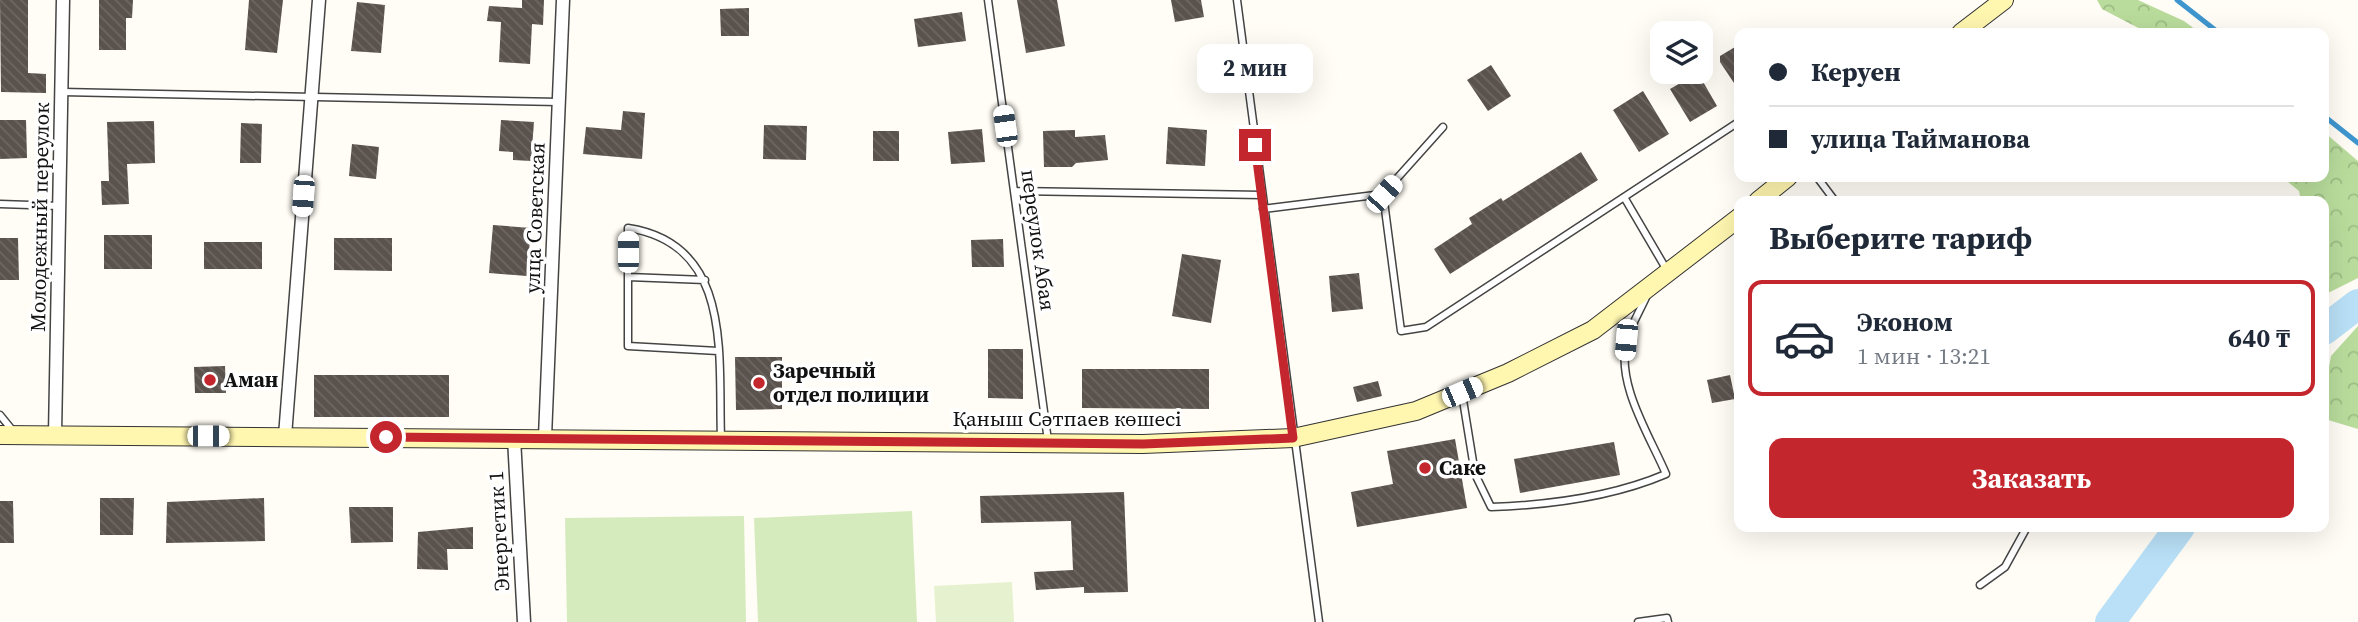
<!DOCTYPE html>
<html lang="ru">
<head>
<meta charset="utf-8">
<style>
  :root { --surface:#fff; --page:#f6f6f7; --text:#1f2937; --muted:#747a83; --line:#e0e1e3; --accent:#c4262e }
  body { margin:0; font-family:"Source Serif 4",serif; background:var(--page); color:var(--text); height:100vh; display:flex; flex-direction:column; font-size:26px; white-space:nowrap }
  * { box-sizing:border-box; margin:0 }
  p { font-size:23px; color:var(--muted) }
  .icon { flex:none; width:38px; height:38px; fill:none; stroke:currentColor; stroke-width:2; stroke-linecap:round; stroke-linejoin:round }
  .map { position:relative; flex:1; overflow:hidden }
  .drawer { position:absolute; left:1734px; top:196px; width:595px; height:336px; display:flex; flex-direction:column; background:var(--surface); border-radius:14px; box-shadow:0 7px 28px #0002 }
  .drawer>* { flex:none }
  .guide { position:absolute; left:1734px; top:28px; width:595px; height:154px; border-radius:14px; box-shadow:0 7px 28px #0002; display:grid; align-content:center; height:154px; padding:0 35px; background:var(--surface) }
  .fabs { position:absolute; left:1650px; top:21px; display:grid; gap:14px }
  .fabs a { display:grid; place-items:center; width:63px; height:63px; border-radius:14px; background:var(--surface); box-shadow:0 7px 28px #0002; font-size:35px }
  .end { position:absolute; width:32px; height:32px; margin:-16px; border:9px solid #c4262e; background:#fff; box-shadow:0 0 0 4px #fff }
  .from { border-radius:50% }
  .bubble { position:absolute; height:49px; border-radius:14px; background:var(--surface); box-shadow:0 7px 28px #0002; font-size:23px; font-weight:700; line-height:49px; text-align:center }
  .car { position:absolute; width:21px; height:42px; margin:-21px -10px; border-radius:9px; box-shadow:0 0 5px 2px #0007; background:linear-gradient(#fff 24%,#345 0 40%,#fff 0 76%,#345 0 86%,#fff 0) }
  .guide b { display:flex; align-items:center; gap:24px; height:66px; font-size:26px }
  .guide b+b { border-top:2px solid var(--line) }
  .guide i { width:18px; height:18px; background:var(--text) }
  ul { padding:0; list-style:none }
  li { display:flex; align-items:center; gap:21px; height:116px; margin:0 14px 10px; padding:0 21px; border:4px solid transparent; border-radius:14px }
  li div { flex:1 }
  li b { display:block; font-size:26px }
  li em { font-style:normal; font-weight:700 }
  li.current { border-color:var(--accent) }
  li>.icon { width:63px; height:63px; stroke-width:1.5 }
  h2 { padding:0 35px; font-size:32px; line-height:84px }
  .primary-button { display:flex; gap:14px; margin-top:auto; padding:14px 35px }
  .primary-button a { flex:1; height:80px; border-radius:14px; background:var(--accent); color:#fff; font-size:28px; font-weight:700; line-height:80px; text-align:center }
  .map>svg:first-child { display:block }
  .grass { fill:#d5ebbd }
  .forest { fill:url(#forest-crowns) }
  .pitch { fill:#e6f2cf }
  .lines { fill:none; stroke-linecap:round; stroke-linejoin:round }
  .stream { stroke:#3f96cf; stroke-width:5 }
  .river { stroke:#b9e0f7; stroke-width:30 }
  .building { fill:url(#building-back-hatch) }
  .lane-casing { stroke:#444; stroke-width:9 }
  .street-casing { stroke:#444; stroke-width:15 }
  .secondary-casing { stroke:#333; stroke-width:20 }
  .lane { stroke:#fff; stroke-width:6 }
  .street { stroke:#fff; stroke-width:12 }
  .secondary { stroke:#fff6b0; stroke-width:18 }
  .route { stroke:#c4262e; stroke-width:9 }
  .poi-dot { fill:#c4262e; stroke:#fff; stroke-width:2.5 }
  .labels { text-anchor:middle; stroke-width:7; stroke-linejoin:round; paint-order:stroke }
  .street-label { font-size:21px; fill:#111; stroke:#fff }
  .poi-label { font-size:21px; font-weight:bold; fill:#111; stroke:#fff; text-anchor:start }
</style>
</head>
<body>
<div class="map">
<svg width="2358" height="622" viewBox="0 0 2358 622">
  <defs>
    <pattern id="forest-crowns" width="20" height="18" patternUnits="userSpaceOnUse" patternTransform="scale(1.75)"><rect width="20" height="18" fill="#b9dc9c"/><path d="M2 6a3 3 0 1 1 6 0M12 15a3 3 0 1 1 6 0" fill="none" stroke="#9ebc85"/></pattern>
    <pattern id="building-back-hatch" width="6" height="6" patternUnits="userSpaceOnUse" patternTransform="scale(1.75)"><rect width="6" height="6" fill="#5a524d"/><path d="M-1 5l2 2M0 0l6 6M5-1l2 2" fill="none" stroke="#6d6662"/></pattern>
  </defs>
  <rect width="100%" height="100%" fill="#fffdf5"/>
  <path class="grass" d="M912,511L917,622H758L754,518Z
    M744,516L746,622H567L565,518Z"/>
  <path class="forest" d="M2097,0H2138L2184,21L2200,33H2148L2102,9Z
    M2324,132L2358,161V278L2324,295V201H2301L2299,191L2282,177H2324Z
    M2358,326V429L2325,419L2324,394L2331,356Z"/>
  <path class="pitch" d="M1012,582L1014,622H936L934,586Z"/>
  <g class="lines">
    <path class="stream" d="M2177,0L2219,33
      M2324,116L2358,143"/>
    <path class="river" d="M2324,330L2358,304
      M2110,622L2180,527"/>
  </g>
  <path class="building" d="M0,0H28V73L46,74V93L1,92Z
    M99,0H133L132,18H126V50H99Z
    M249,0H283L277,53L245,50Z
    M522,0H544L543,25L532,24L530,64L499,62L501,22L487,21L489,6L522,8Z
    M1017,0H1057L1065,46L1026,53Z
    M1171,0H1201L1204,17L1175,22Z
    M357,2L385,5L381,53L351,51Z
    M749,8V36H721L720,9Z
    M962,12L966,41L918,47L914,19Z
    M1740,44V92L1720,62V56Z
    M1491,65L1511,96L1488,111L1467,80Z
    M1698,73L1717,106L1690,122L1670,89Z
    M1643,91L1669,134L1639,152L1613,110Z
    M623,111L645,113L642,159L583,154L586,127L621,130Z
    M0,120H26L27,158L0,159Z
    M501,120L534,122L531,161L513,160V152L499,151Z
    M154,121L155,163L127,164L129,204L102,205L101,181H109L107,122Z
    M241,123L262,124L261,163H240Z
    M764,125L807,126L806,160L763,159Z
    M1168,127L1207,130L1205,166L1166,164Z
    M982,129L985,162L951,164L948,132Z
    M1075,130V137L1105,135L1108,160L1076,163L1072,167H1044L1043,131Z
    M873,131H899V161H873Z
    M352,144L379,147L376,179L349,176Z
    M1581,152L1598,180L1450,274L1434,249L1472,224L1469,218L1501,198L1503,201Z
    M493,225L531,228L527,276L489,273Z
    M104,235H152V269H104Z
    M0,238H18L19,280H0Z
    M334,238H392V271L334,270Z
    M1003,239L1004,267H972L971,240Z
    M204,242H262V269H204Z
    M1182,254L1221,260L1211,323L1172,316Z
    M1359,273L1363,309L1332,312L1329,276Z
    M988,349H1023V399L988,398Z
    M735,357H782V409L736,410Z
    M225,366L226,393H195L194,367Z
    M1082,369H1209V409L1082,408Z
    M314,375H449V417H314Z
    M1730,375L1735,399L1712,403L1707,380Z
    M1378,381L1382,396L1357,402L1353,387Z
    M1455,439L1467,508L1357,527L1351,492L1393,484L1387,451Z
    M1614,442L1620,475L1520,493L1514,459Z
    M1124,492L1128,592L1084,593V587L1036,590L1034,572L1073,570L1071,521L981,523L980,496Z
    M100,498H134L133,535H100Z
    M264,498L265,541L166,543L167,502Z
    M0,501H13L14,543H0Z
    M349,507H393V542L351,543Z
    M473,527V549H447L448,570L417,569L418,532Z"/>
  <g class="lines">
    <g class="lane-casing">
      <path id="lane" d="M988,0L1048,441
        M1237,0L1319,622
        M62,92L559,102
        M1817,177L1835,201
        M1014,191L1262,195
        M1383,194L1401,331L1426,327L1740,121
        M1624,197L1668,272
        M0,204L60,206
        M1263,209L1383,194L1443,127
        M628,277L705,280
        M718,351L628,346V228C734,244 718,357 721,439
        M1462,394L1475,474L1491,507C1550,505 1612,497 1666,474C1650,436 1615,383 1627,340C1631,325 1641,309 1647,295
        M0,415L13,431
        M1980,585L2005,567L2027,527
        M1638,622L1667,618L1668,622"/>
    </g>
    <g class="street-casing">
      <path id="street" d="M55,435L63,0
        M285,436L319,0
        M545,437L563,0
        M514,438L524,622"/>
    </g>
    <g class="secondary-casing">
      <path id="secondary" d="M1961,33L2004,0
        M1758,201L1788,177
        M0,435L1143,444L1293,438L1416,411L1508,373L1593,330L1740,217"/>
    </g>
    <use href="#lane" class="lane"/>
    <use href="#street" class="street"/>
    <use href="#secondary" class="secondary"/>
  </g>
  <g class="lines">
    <path class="route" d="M386,437L1143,444L1293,438L1255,145"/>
  </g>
  <g class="poi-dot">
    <circle cx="210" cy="380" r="7"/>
    <circle cx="759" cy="383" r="7"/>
    <circle cx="1425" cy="468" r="7"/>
  </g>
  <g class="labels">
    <g class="street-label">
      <text transform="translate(40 217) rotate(-89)" y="7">Молодежный переулок</text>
      <text transform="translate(535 218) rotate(-88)" y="7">улца Советская</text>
      <text transform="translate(1038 240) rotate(82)" y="7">переулок Абая</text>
      <text x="1067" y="426">Қаныш Сәтпаев көшесі</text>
      <text transform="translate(499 531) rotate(-93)" y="7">Энергетик 1</text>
    </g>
    <g class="poi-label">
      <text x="773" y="378">Заречный<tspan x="773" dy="24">отдел полиции</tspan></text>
      <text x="224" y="387">Аман</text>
      <text x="1439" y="475">Саке</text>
    </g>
  </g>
</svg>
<div class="fabs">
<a><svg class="icon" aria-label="layers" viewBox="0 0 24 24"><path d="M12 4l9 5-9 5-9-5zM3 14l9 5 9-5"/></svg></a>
</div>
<i class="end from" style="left:386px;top:437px"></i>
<i class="end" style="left:1255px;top:145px"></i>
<div class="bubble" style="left:1197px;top:44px;width:116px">2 мин</div>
<i class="car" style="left:1005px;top:126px;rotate:352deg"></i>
<i class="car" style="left:1384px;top:194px;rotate:42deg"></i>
<i class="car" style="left:303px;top:196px;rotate:184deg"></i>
<i class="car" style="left:628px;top:252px;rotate:0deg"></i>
<i class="car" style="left:1626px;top:340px;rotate:185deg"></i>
<i class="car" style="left:1462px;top:392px;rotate:67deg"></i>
<i class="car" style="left:208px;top:436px;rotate:90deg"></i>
<div class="guide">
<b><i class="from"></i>Керуен</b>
<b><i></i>улица Тайманова</b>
</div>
<section class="drawer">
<h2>Выберите тариф</h2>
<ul>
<li class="current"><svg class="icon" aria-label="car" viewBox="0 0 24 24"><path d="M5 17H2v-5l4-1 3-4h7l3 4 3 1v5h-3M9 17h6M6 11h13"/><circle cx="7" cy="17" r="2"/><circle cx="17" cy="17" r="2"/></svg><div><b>Эконом</b><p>1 мин · 13:21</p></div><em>640 ₸</em></li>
</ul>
<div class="primary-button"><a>Заказать</a></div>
</section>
</div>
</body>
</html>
